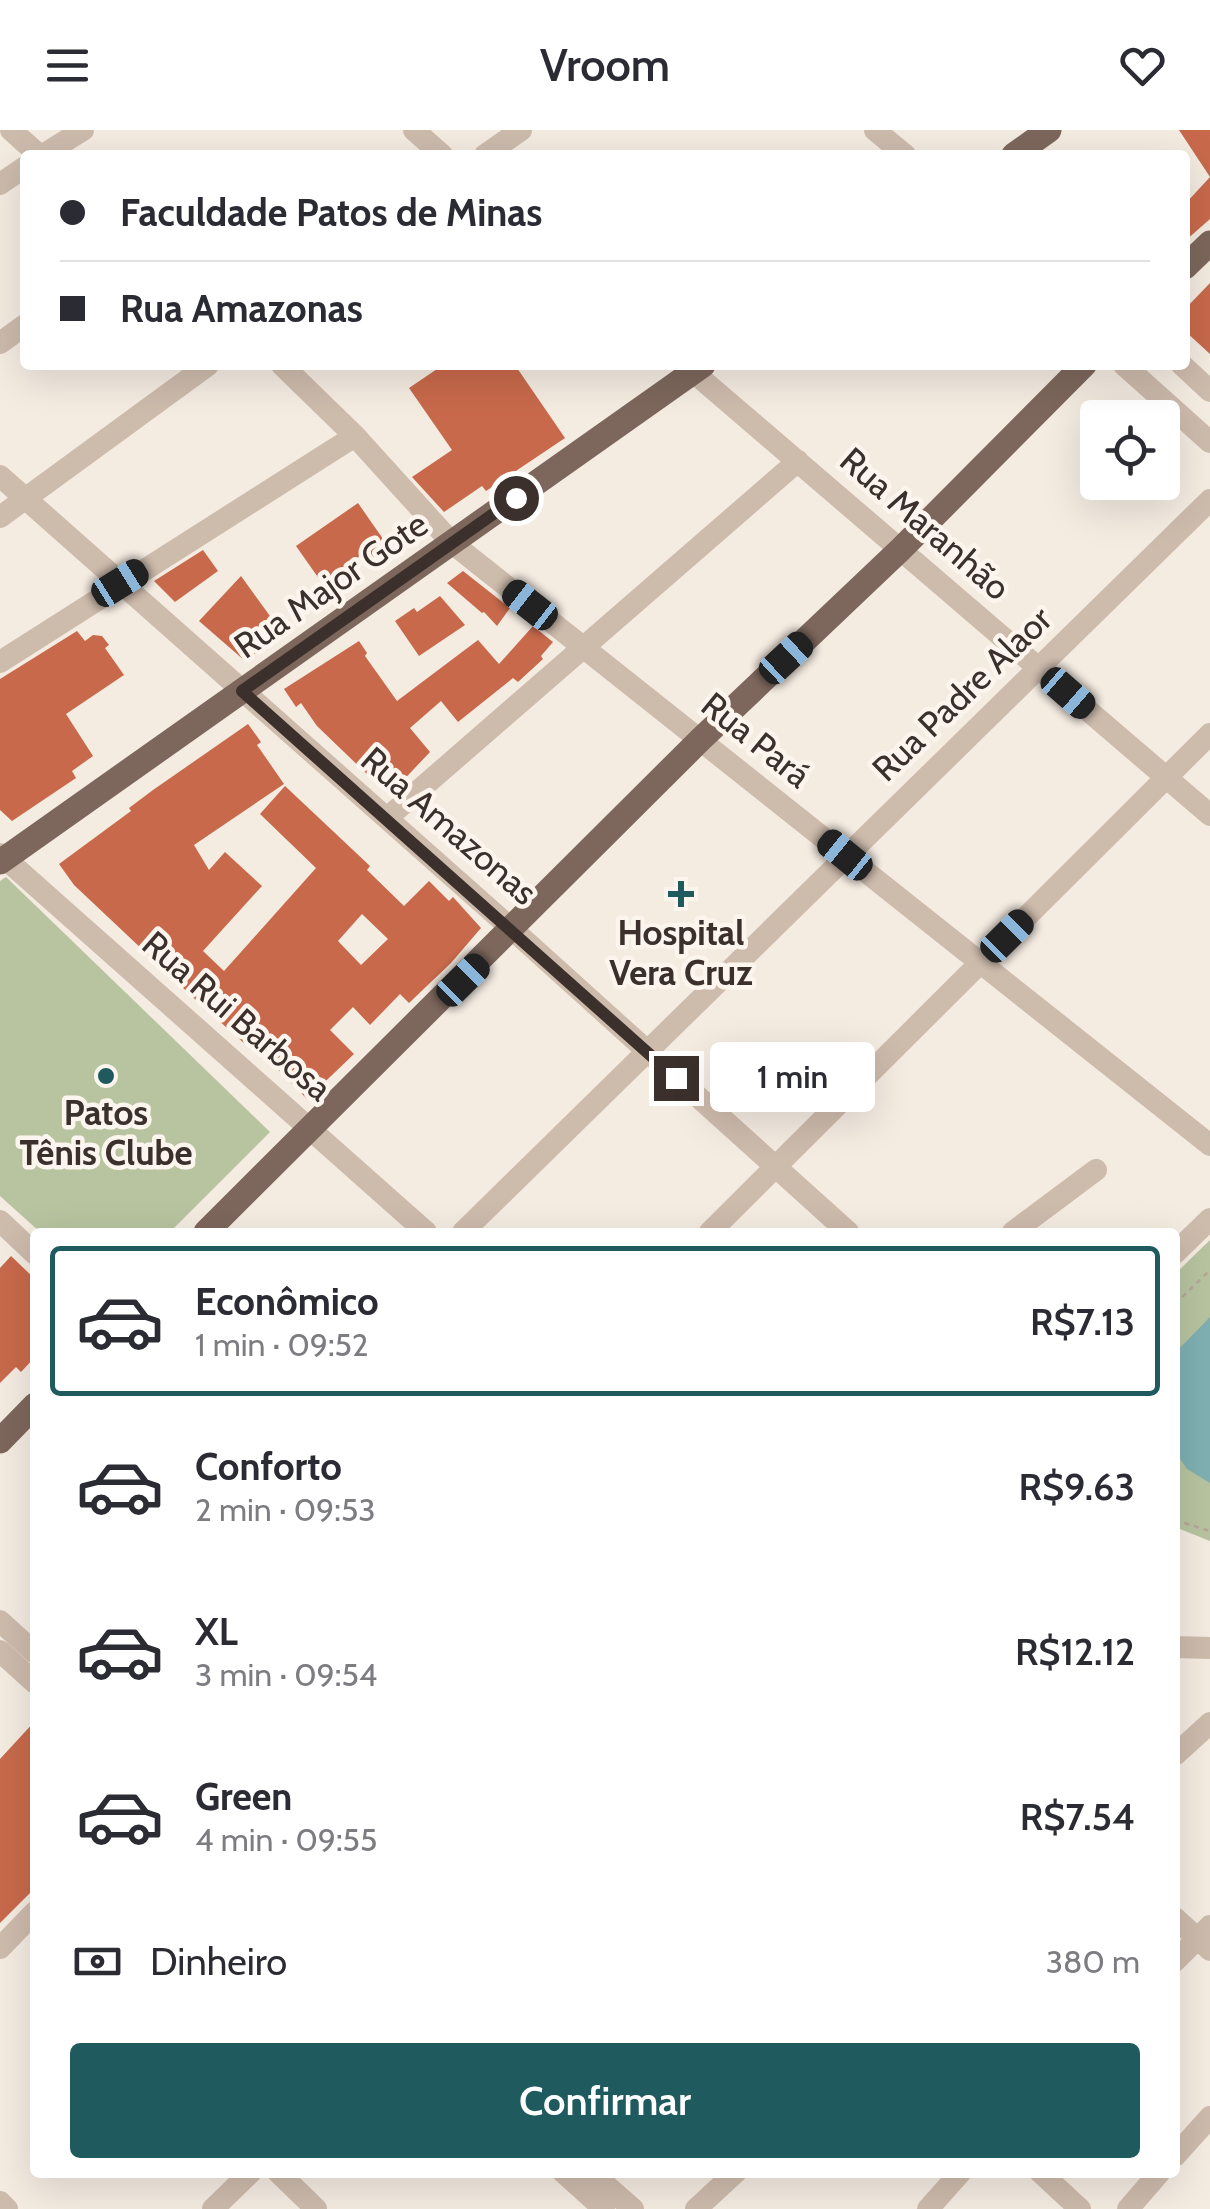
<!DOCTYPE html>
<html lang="pt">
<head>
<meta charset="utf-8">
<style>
  :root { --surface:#fff; --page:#f2f2f3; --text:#2b2b33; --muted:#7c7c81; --line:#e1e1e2; --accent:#1f5a5e }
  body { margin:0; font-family:Cabin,sans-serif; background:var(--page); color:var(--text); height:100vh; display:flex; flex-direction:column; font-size:38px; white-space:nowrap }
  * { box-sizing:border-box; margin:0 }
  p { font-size:32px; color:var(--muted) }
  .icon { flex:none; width:55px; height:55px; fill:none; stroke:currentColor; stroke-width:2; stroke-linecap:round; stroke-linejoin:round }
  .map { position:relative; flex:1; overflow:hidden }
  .drawer { position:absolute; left:30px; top:1098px; width:1150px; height:950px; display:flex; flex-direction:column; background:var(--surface); border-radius:10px; box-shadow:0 10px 40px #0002 }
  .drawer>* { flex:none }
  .guide { position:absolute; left:20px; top:20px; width:1170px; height:220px; border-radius:10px; box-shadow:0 10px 40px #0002; display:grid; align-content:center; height:220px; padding:0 40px; background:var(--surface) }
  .fabs { position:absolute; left:1080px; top:270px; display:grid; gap:20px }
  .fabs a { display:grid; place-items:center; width:100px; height:100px; border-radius:10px; background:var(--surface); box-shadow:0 10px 40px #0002; font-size:50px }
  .end { position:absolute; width:45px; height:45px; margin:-22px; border:12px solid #3b302b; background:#fff; box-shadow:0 0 0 5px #fff }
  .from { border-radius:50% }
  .bubble { position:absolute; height:70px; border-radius:10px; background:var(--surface); box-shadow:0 10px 40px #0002; font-size:32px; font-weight:600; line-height:70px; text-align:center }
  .car { position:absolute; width:30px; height:60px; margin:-30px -15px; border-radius:12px; box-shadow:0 0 8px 2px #0007; background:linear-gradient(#222 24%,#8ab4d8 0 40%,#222 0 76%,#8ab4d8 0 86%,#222 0) }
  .guide b { display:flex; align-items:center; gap:35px; height:95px; font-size:38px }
  .guide b+b { border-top:2px solid var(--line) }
  .guide i { width:25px; height:25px; background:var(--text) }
  ul { padding:18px 0 0; list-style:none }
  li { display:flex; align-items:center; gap:30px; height:150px; margin:0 20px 15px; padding:0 20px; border:5px solid transparent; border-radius:10px }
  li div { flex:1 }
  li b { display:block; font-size:38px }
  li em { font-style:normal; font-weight:600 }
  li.current { border-color:var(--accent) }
  li>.icon { width:90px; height:90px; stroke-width:1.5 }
  .pay { display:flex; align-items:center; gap:25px; height:110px; padding:0 40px; font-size:38px }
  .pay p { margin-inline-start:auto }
  .action { display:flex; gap:20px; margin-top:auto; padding:20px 40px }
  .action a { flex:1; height:115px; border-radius:10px; background:var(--accent); color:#fff; font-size:40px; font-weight:600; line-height:115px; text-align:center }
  header { display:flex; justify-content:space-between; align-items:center; height:130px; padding:0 40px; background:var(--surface); font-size:45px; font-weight:600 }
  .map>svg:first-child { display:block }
  .green { fill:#b8c4a0 }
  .water { fill:#7fb0b2 }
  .building { fill:#c8694b; fill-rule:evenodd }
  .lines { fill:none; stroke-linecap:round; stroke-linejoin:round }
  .path { stroke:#b9a596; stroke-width:2.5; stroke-dasharray:5 5; stroke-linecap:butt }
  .minor { stroke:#cdbbac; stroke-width:22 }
  .major { stroke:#7d675c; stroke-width:25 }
  .route { stroke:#3b302b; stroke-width:12 }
  .poi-dot { fill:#1f5a5e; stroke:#fbf5ee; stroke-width:4 }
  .labels { text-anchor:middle; stroke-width:9; stroke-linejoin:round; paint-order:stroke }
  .street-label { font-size:35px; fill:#3b302b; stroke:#fbf5ee }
  .poi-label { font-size:35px; font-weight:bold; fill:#3b302b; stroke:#fbf5ee }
</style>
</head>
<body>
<header><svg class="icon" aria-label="menu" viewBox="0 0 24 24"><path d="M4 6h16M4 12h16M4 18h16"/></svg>Vroom<svg class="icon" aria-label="heart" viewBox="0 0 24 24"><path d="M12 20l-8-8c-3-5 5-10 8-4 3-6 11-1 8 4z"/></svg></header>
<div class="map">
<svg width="1210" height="2079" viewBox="0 0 1210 2079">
  <rect width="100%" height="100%" fill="#f4ebe1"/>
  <path class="green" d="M6,747L270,1002L170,1102H40L0,1066V751Z
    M1210,1110V1411L1175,1397V1144Z"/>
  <path class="water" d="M1210,1187V1353L1187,1339L1175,1322V1223Z"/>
  <path class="building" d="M1179,0H1210V47Z
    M1210,47V89L1185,111V74Z
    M1210,153V224L1185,201V179Z
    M443,235H515L565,308L486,361L482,356L444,382L412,347L452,320L409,258Z
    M358,373L390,419L370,432L364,423L322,453L296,416Z
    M203,420L218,441L175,472L154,451Z
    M463,441L510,478L497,496L484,482L482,483L447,453Z
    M241,446L283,504L245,531L199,491Z
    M440,466L465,495L419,526L395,491L414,478L417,482Z
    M533,496L553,512L541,526L543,529L518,552L513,548L458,592L441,571L410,598L430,622L395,659L375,641L370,647L317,596L301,573L296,577L284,559L359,511L367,523L365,526L397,571L478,510L499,534Z
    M77,501L85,511L93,505L102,506L109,515L105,518L124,545L66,584L93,626L72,641L76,648L12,691L0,680V549Z
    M248,594L261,612L257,615L284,654L194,715L209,740L225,722L262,756L203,821L224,841L316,738L260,684L285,656L370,736L367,740L404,776L429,751L449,771L453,767L481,798L451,833L409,873L400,864L370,895L353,877L330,900L354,924L307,969L250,911L246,915L197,871L74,755L59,734L131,681L129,678L153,660ZM362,784L388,809L361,835L338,811Z
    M11,1126L35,1149V1227L21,1242L16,1237L0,1253V1138Z
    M35,1591V1758L0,1793V1629Z"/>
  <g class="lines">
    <path class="path" d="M1175,1174L1210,1140
      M1175,1390L1210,1401"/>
    <path class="minor" d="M11,0L39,25
      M414,0L442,25
      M875,0L905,25
      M43,25L83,0
      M485,25L521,0
      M0,54L25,37
      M0,213L25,195
      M282,235L355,306L452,413L1210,1015
      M685,235L1210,685
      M1124,235L1210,312
      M1182,235L1210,261
      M0,346L513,800L848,1102
      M0,387L208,235
      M0,532L355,306
      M387,688L798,331
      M0,724L426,1102
      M0,1091L35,1124
      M463,1102L1210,370
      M710,1102L1210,604
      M1013,1102L1096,1040
      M1175,1123L1210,1089
      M0,1491L35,1523
      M1175,1517L1210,1518
      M0,1521L35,1553
      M1175,1625L1210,1593
      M1175,1788L1210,1820
      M0,1818L35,1782
      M1175,1831L1210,1796
      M1175,2026L1210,1987
      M278,2042L316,2079
      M563,2042L604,2079
      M591,2042L633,2079
      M1040,2042L1080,2079
      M0,2072L7,2079
      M213,2079L251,2042
      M696,2079L736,2042
      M928,2079L961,2042
      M1128,2079L1160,2042"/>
    <path class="major" d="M1014,25L1049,0
      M1185,137L1210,113
      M0,732L703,235
      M206,1102L700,610L901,419L1084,235
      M0,1311L35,1275"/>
  </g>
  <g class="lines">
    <path class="route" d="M516,368L242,561L676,948"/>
  </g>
  <g class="poi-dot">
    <path d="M676 749h10v10h10v10h-10v10h-10v-10h-10v-10h10z"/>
    <circle cx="106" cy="946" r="10"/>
  </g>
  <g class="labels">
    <g class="street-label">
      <text transform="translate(925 394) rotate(41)" y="12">Rua Maranhão</text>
      <text transform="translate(331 455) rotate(-35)" y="12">Rua Major Gote</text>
      <text transform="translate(962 564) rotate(-44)" y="12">Rua Padre Alaor</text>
      <text transform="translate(756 610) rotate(39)" y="12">Rua Pará</text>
      <text transform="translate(449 696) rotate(41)" y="12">Rua Amazonas</text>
      <text transform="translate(237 886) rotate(41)" y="12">Rua Rui Barbosa</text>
    </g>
    <g class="poi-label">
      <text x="681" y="815">Hospital<tspan x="681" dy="40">Vera Cruz</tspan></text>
      <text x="106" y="995">Patos<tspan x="106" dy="40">Tênis Clube</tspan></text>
    </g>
  </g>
</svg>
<div class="fabs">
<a><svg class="icon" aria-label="locate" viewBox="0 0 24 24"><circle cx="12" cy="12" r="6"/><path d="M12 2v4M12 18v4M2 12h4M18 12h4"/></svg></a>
</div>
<i class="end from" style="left:516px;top:368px"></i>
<i class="end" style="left:676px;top:948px"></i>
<div class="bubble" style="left:710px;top:912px;width:165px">1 min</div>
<i class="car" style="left:120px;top:453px;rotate:58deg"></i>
<i class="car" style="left:530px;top:475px;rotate:308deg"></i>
<i class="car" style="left:786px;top:528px;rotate:47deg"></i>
<i class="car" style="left:1068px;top:563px;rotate:131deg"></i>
<i class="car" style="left:845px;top:725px;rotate:309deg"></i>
<i class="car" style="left:1007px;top:806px;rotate:45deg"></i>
<i class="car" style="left:463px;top:850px;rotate:45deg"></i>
<div class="guide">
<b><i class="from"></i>Faculdade Patos de Minas</b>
<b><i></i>Rua Amazonas</b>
</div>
<section class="drawer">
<ul>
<li class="current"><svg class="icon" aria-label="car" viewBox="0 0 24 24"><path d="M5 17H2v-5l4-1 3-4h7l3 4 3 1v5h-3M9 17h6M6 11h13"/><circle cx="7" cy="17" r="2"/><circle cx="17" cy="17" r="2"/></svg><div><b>Econômico</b><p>1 min · 09:52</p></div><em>R$7.13</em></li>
<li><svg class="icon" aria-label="car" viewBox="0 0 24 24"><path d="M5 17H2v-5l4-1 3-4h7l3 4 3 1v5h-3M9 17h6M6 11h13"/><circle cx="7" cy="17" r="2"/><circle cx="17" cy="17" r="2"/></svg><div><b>Conforto</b><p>2 min · 09:53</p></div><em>R$9.63</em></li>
<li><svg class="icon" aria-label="car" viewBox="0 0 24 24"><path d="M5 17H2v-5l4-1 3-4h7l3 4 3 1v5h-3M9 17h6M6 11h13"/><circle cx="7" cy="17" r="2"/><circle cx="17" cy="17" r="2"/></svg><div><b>XL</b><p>3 min · 09:54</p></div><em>R$12.12</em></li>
<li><svg class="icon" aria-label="car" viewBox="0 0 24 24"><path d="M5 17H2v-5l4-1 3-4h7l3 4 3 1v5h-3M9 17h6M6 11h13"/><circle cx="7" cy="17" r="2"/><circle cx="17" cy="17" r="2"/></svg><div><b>Green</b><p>4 min · 09:55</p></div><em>R$7.54</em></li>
</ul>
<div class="pay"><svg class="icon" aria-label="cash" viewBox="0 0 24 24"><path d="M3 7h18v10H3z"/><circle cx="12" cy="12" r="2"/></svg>Dinheiro<p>380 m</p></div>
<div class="action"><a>Confirmar</a></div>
</section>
</div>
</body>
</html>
